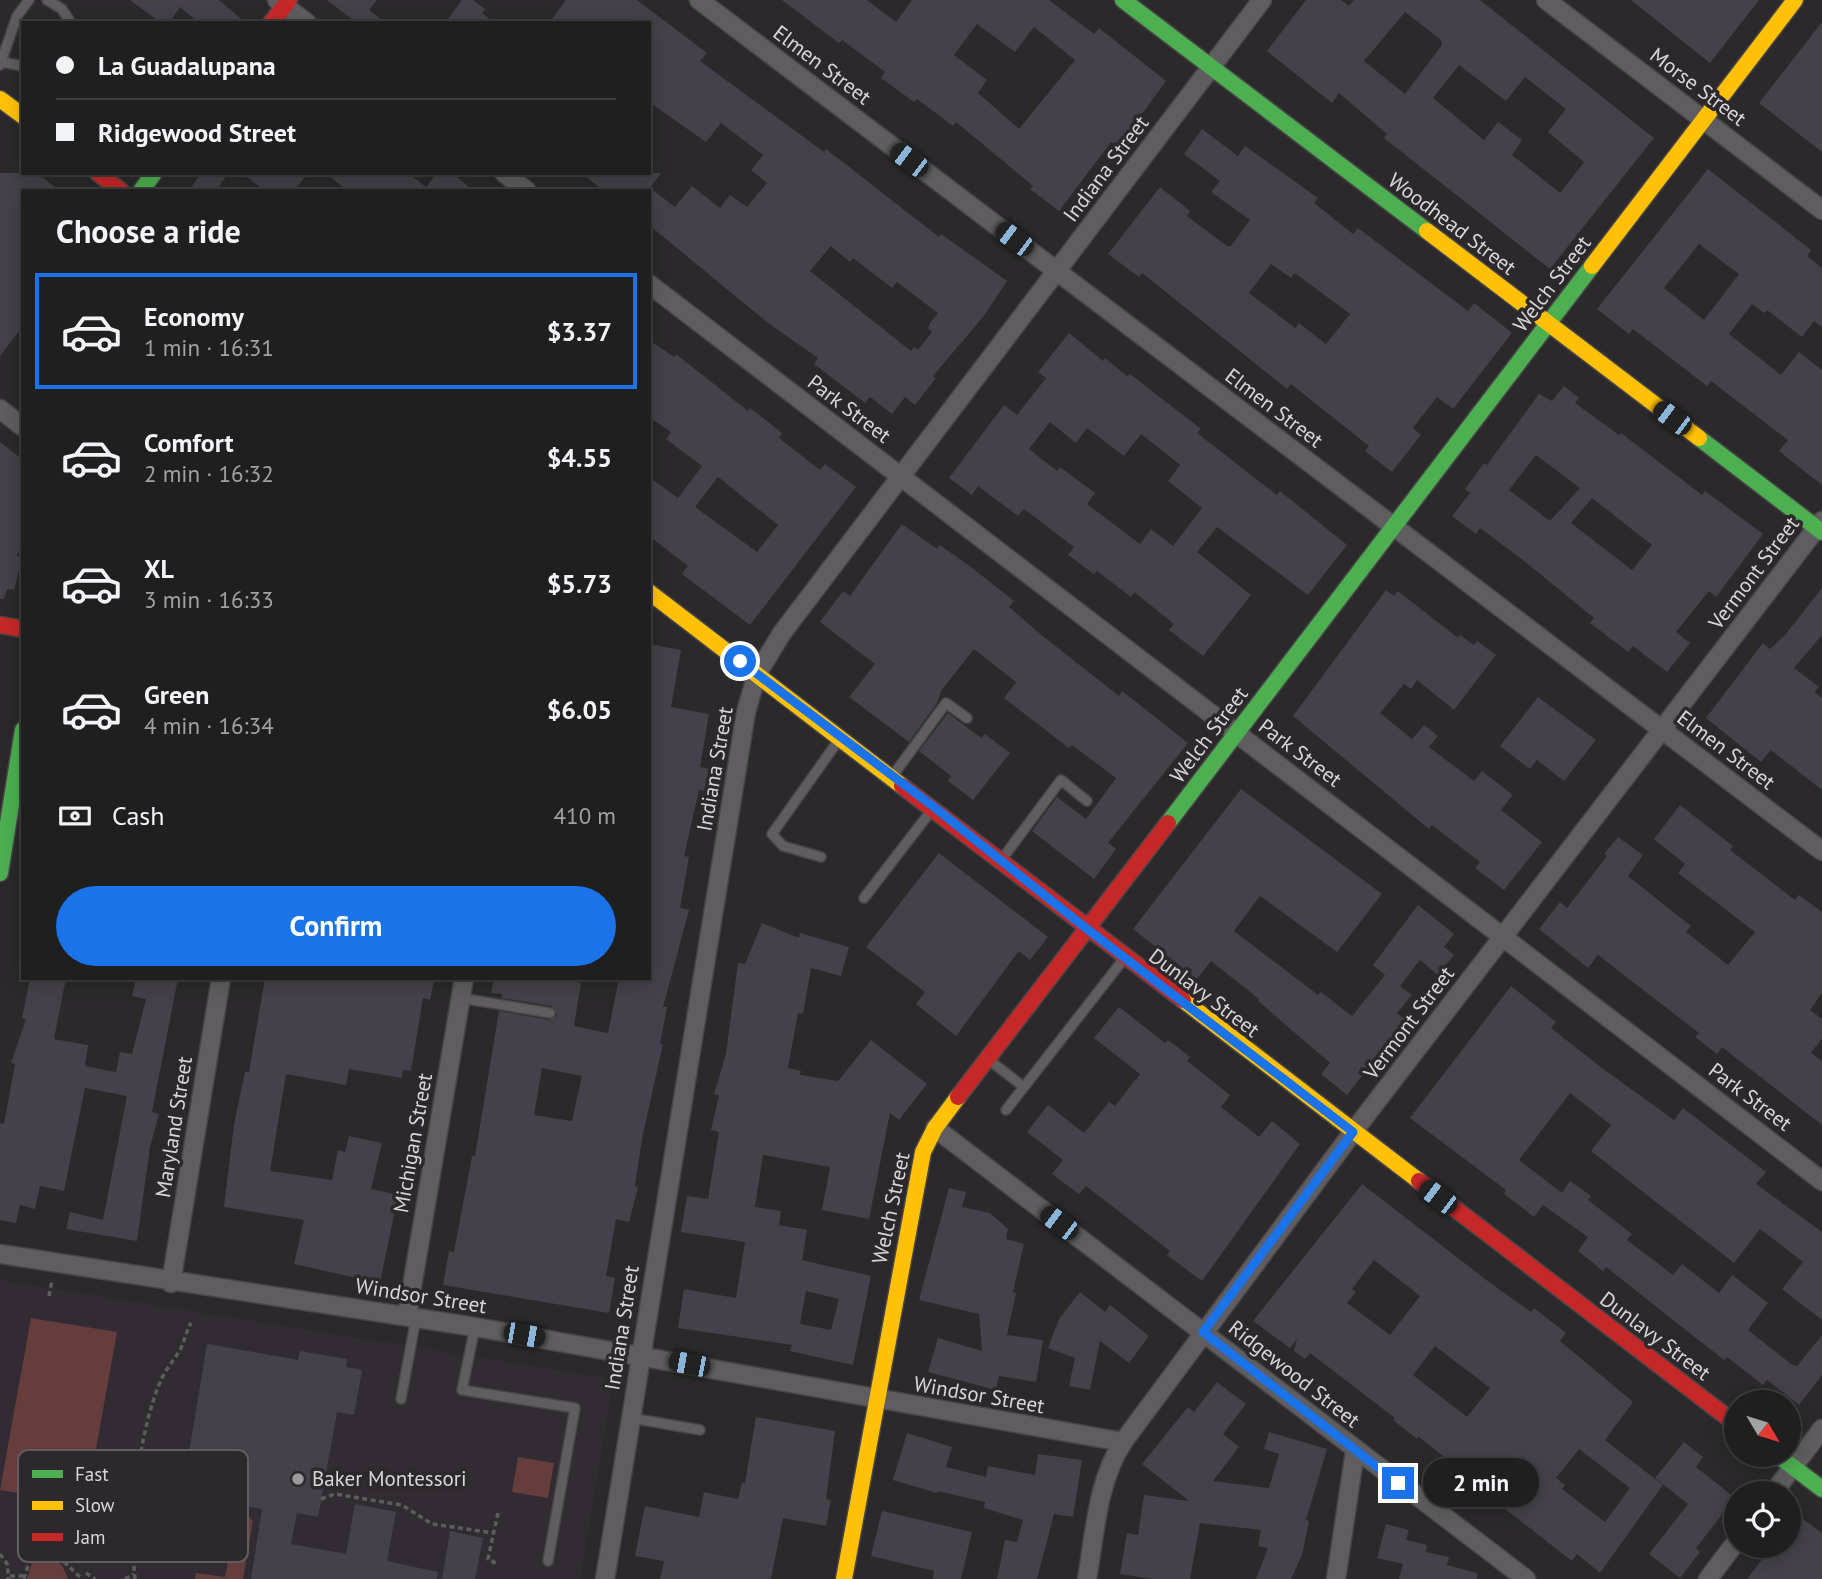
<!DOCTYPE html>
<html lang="en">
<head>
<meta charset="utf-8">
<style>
  :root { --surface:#201f20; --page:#2d2c2d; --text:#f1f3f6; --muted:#a2a2a5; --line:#3d3d3e; --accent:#1a73e8 }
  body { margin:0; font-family:"PT Sans",sans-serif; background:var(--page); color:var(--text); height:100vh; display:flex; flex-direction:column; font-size:26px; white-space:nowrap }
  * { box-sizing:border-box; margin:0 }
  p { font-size:23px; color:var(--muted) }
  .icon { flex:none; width:38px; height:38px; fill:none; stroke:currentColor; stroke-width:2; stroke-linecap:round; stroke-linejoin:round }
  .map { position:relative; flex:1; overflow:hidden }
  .drawer { position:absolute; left:21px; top:189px; width:630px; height:791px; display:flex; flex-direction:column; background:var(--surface); border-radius:0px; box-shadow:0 4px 18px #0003,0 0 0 2px var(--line) }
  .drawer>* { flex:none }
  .guide { position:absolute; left:21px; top:21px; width:630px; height:154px; border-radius:0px; box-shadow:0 4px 18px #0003,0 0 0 2px var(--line); display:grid; align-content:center; height:154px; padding:0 35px; background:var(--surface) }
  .needle { width:46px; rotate:128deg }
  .tools { position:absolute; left:1724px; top:1390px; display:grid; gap:14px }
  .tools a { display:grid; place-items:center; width:77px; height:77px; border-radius:50%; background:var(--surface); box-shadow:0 4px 18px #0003,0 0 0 2px var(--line); font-size:35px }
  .end { position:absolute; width:32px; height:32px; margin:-16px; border:9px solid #1a73e8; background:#fff; box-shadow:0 0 0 4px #fff }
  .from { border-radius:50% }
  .bubble { position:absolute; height:49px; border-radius:24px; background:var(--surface); box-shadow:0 4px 18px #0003,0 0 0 2px var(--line); font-size:23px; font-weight:800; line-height:49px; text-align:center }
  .car { position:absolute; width:21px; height:42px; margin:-21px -10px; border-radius:9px; box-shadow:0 0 5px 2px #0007; background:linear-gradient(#222 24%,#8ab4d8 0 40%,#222 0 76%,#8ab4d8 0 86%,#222 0) }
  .guide b { display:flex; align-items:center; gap:24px; height:66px; font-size:26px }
  .guide b+b { border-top:2px solid var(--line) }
  .guide i { width:18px; height:18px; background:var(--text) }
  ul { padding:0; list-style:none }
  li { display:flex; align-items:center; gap:21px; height:116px; margin:0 14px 10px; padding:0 21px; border:4px solid transparent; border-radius:0px }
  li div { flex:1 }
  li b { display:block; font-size:26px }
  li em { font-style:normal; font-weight:800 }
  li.on { border-color:var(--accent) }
  li>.icon { width:63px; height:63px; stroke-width:1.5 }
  h2 { padding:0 35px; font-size:32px; line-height:84px }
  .pay { display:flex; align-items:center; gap:18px; height:77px; padding:0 35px; font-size:26px }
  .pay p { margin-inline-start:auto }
  .button { display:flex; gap:14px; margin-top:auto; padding:14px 35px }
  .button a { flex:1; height:80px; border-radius:42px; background:var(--accent); color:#fff; font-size:28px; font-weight:800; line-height:80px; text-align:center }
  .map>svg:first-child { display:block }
  .built { fill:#332b34 }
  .green { fill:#653d3b }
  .building { fill:#44414a; fill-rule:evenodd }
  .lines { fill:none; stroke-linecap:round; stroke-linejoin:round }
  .lane-casing { stroke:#474547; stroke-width:12 }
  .street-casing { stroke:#474547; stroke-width:21 }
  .fast-casing { stroke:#474547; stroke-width:19 }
  .slow-casing { stroke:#474547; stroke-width:19 }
  .jam-casing { stroke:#474547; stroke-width:19 }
  .path { stroke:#5e5d5e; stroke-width:3.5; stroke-dasharray:5 3.5; stroke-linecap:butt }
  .lane { stroke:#5f5d5f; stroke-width:9 }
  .street { stroke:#5f5d5f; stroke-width:18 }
  .fast { stroke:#4caf50; stroke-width:16 }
  .slow { stroke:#ffc107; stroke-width:16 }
  .jam { stroke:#c62828; stroke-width:16 }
  .route { stroke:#1a73e8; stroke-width:9 }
  .poi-dot { fill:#9c999c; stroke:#2c282c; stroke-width:2.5 }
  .labels { text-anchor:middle; stroke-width:7; stroke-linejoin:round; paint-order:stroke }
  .street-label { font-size:21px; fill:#d9d6d9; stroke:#2c282c }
  .poi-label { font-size:21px; fill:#d9d6d9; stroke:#2c282c; text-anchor:start }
  .key { fill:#2c282c; stroke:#605c60; stroke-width:2 }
  .key-label { font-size:19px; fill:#d9d6d9 }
</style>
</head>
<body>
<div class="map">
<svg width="1822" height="1579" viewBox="0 0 1822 1579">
  <rect width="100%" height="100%" fill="#2b292b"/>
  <path class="built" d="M0,1280L614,1379L580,1579H0Z"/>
  <path class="green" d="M31,1318L117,1332L86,1505L0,1490Z
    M518,1457L554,1463L548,1498L512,1492Z
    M237,1514L248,1516L253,1521L243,1579H195L196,1573L225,1577Z
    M45,1555L62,1565L68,1579H27L32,1563Z"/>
  <path class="building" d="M130,0H219L246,23H199L180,7L169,23H161Z
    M327,0H377L369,10L386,23H357Z
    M462,0H473L485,9L482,13L495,23H445Z
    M566,0H637L707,53L700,61L824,152L826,149L939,237L941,234L1007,281L983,317L933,376L936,378L915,405L905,397L892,414L870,397L865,403L814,364L818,358L768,323L649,225V188L604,191L581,173H661L650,188L675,207L692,186L720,208L730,195L747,207L767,183L751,170L763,155L721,123L706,142L649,102V23H549ZM831,246L850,262L853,258L892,288L897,282L938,313L930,323L928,329L932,332L918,350L914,347L911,351L810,271Z
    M782,0H867L896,22L912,0H1049L1094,34L1099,28L1166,81L1118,147L1111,142L1059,211L1030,189L1033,186L956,122L953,126L917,99L914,102L881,78L885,72L842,40L839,43ZM977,24L1015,52L1034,27L1075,60L1019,129L978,93L987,80L954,55Z
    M1306,0H1341L1349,6L1354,0H1480L1654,138L1550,269L1384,138L1387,134L1339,93L1332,103L1267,51ZM1405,12L1441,40L1442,45L1405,94L1364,61ZM1459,65L1506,101L1525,77L1566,109L1548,132L1584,162L1560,193L1512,155L1522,140L1498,122L1484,140L1433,98Z
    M1631,0H1759L1710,63Z
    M1822,22V152L1759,103Z
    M1202,129L1238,156L1245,146L1318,198L1314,203L1353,234L1358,228L1468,311L1474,303L1512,333L1453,409L1437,397L1413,428L1421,435L1392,472L1365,451L1369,446L1291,384L1287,389L1142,273L1139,277L1108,254L1160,187L1190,211L1187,216L1227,246H1231L1250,220L1211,192L1220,181L1184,154ZM1271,264L1291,278L1295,273L1350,314L1326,344L1299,323L1295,328L1249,293Z
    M1708,169L1811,250L1807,256L1822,268V327L1814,321L1802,337L1767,310L1764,313L1752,304L1729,334L1781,375L1799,352L1822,370V485L1779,451L1788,440L1750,411L1711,381L1707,386L1633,329L1629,334L1597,309ZM1699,244L1739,274L1704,320L1664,288Z
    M0,173H37L60,191H23V326L0,356Z
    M201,173H228L216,191H189Z
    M242,173H308L294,191H265Z
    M325,173H408L426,187L437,173H452L474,191H348Z
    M1069,333L1103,361L1105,358L1127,376L1130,374L1201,429L1197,433L1277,495L1280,491L1347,545L1308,595L1217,527L1197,552L1251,595L1203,656L1169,630L1174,624L1134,592L1131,597L1097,571L1094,574L1068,555L1074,547L1024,509L1018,516L978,486L972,495L949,478L1004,405L1017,415L1046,378L1038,372ZM1050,422L1076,443L1087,428L1124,456L1141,434L1180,465L1168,481L1202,508L1173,546L1151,529L1140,544L1087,504L1095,493L1060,467L1057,471L1029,449Z
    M649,340L674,357L676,354L748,411L750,408L782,433L779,438L820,470L825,464L856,487L750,625L682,574L688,566L649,536V477L678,498L702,466L666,439L671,432L649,417ZM718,477L778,525L757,552L695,507Z
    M1564,386L1579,398L1575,403L1619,435L1621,433L1702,495L1705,491L1763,534L1716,597L1709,591L1676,632L1690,643L1667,672L1633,646L1628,652L1590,623L1594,618L1519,557L1480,528L1476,534L1452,516L1470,493L1465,489L1484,463L1487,465L1539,394L1552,401ZM1536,455L1580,488L1550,521L1509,490ZM1592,498L1652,545L1632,570L1571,523Z
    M0,442L23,460V539L17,556L22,557L14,590L7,589L4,599H0Z
    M902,524L937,549L940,545L971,567L1014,601L1009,607L1044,637L1119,696L1122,691L1188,743L1108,843L1116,849L1094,879L1032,831L1057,797L1086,819L1116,778L1072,745L1069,748L1004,698L1016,682L974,649L941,691L937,703L909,742L849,697L875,664L820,622L843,591L850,596Z
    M1822,588V635L1794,668L1819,687L1814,692L1822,698V790L1771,750L1761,762L1706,718L1763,643L1770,649L1785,635Z
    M1386,590L1394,596L1398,591L1458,638L1460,635L1474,645L1477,641L1496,655L1454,710L1417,680L1411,689L1404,684L1380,713L1412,739L1424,725L1438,736L1429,747L1474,781L1482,771L1513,795L1501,810L1542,842L1504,890L1475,868L1480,862L1432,825L1429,829L1293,716Z
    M649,644L681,650L671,707L709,714L700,767L709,769L704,791L699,790L684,856L689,857L680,908L689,910L663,1007H667L660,1044H663L642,1139L635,1186L638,1187L629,1222L616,1219L606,1276L615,1278L609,1313L443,1285L449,1251L454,1252L472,1156H475L499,1011L549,1020L557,1015L552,1006L501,998L502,994L491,993L494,978H551L581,983L574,1026L608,1033L619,978H649ZM542,1068L582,1076L572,1121L534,1115Z
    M1538,697L1596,740L1564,781L1537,760L1530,769L1500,746Z
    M948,713L981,738L985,734L1010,753L973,800L948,781L951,776L919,751Z
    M1241,789L1382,894L1337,952L1260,896L1234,931L1318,995L1321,992L1352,1016L1385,975L1373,965L1418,905L1454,934L1444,947L1454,955L1438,975L1420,960L1400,986L1412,995L1397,1013L1406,1020L1347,1095L1321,1074L1330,1063L1258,1001L1259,999L1211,961L1197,979L1133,929Z
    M1680,805L1733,846L1730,850L1795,900L1799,895L1822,912V993L1810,1010L1822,1019V1038L1811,1053L1822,1061V1125L1722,1047L1717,1054L1695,1037L1699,1033L1598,955L1588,968L1539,929L1560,902L1567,908L1607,856L1604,854L1618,837L1643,855L1628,876L1691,926L1686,932L1728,965L1755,932L1678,873L1685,864L1654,839Z
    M939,853L1048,937L1030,960L1019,951L956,1036L916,1004L925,992L866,947Z
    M762,923L799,938L800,933L849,947L841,976L811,968L803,1014L798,1013L788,1068L801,1071L800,1075L838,1081L871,1040L927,1084L899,1120L890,1113L869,1219L822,1210L830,1167L763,1155L755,1207L781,1211L779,1225L807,1230L802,1260L871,1276L853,1365L790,1351L792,1345L678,1328L684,1289L736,1298L745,1242L681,1232L687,1196L708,1199L719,1132L711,1130L719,1096L714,1094L726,1054L738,963L745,964ZM806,1291L839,1299L831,1330L800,1324Z
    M30,978H66L54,1039L88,1045L85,1066L116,1072L120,1052L132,1054L146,999L132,996L136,978H178L152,1112L159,1114L150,1147L137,1241L66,1229L70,1212L103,1220L127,1096L85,1088L64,1191L40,1186L35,1209L20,1205L16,1223L0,1220V1123L4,1124L15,1064L11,1063L26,1019L22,1018Z
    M265,978H432L434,981L430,1000L423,998L411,1071L403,1070L402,1078L349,1069L346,1085L286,1074L270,1171L332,1180L338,1150L345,1152L349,1136L382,1143L371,1189L398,1195L380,1283L294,1264L304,1220L224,1207L234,1124L245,1072H249Z
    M1511,986L1556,1022L1551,1028L1602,1068L1674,1120L1683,1108L1766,1172L1756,1184L1822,1232V1320L1782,1289L1803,1262L1760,1229L1734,1263L1591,1151L1611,1125L1570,1093L1519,1160L1562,1193L1570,1181L1591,1196L1588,1200L1632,1234L1627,1240L1673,1275L1682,1264L1719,1293L1732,1275L1768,1303L1748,1330L1791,1364L1797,1366L1822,1335V1375L1799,1405L1767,1380L1763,1385L1727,1357L1724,1360L1606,1267L1603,1271L1578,1251L1588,1237L1543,1205L1534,1217L1504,1194L1506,1190L1410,1118Z
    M1119,1007L1165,1043L1168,1040L1190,1057L1187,1061L1230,1095L1221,1107L1259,1137L1272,1121L1300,1144L1202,1281L1167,1255L1170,1251L1086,1186L1079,1194L1052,1174L1063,1160L1027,1132L1048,1105L1084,1133L1109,1102L1115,1106L1140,1074L1094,1038Z
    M1362,1184L1489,1282L1531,1312L1534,1308L1566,1333L1560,1341L1633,1402L1605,1440L1663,1485L1600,1573L1577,1554L1572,1561L1504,1508L1509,1503L1462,1466L1459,1469L1418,1436L1417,1439L1393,1420L1395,1418L1310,1353L1305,1359L1294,1351L1297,1339L1290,1348L1253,1321ZM1374,1260L1420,1296L1390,1335L1347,1303L1356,1292L1352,1289ZM1435,1346L1490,1388L1467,1417L1413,1375ZM1579,1449L1630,1488L1605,1522L1562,1489L1565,1485L1556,1478Z
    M949,1188L966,1192L962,1207L990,1213L1008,1229L1006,1239L1024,1244L1013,1292L1016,1293L1007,1335L1043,1340L1036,1382L999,1376L996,1390L928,1372L938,1338L982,1351L979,1314L919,1300Z
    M1080,1292L1105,1312L1110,1305L1149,1336L1129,1363L1100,1341L1090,1390L1069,1386L1075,1358L1048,1348L1059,1319Z
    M207,1344L298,1360L300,1351L347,1359L346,1367L362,1370L354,1415L337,1412L318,1517L297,1513L291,1544L346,1554L355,1504L396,1512L387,1561L438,1572L437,1579H251L262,1509L182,1495Z
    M1217,1382L1246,1404L1223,1434L1239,1447L1213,1481L1269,1488L1279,1454L1264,1449L1269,1432L1327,1449L1306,1520L1309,1521L1302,1555L1291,1579H1256L1268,1548L1258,1546L1261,1530L1200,1523L1190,1579H1153L1120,1574L1127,1533L1138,1535L1144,1495L1189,1501L1142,1464L1188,1407L1194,1412Z
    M756,1417L835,1431L826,1499L831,1500L826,1526L783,1518L771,1579H660L664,1561L635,1556L645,1506L699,1517L704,1492L738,1499L742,1483H745Z
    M907,1433L952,1447L946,1467L986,1477L988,1466L1035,1475L1038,1454L1082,1460L1073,1517L1054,1514L1037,1579H997L1005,1540L1017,1542L1023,1520L984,1508L985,1502L938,1491L937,1493L893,1480Z
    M1684,1442L1703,1457L1696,1467L1735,1498L1696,1548L1700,1552L1680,1578L1649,1554L1688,1504L1655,1478Z
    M882,1511L972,1532L961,1579H933L934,1571L871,1556Z
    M1796,1514L1822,1533V1579H1747L1773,1545H1788V1525Z
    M1386,1524L1409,1530L1406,1540L1427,1545L1426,1552L1449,1557L1447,1565L1477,1573V1579H1399L1403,1564L1377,1558Z
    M450,1531L483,1538L475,1579H442Z"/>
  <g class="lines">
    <g class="lane-casing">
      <path id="lane" d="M47,0L62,9L71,23
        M1,62L23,66
        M0,65L17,16L29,0
        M894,774L946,703L967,718
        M821,857L783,846L772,834L838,741
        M1002,859L1061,780L1087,801
        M864,898L931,811
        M461,998L550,1013
        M989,1060L1024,1087
        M1006,1110L1123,960
        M475,1327L462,1390L575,1408L548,1561
        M401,1399L416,1318
        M631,1418L700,1430"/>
    </g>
    <g class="street-casing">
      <path id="street" d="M277,0L307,23
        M699,0L1822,851
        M1546,0L1822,210
        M504,173L527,191
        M649,284L1822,1181
        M0,409L23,427
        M935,1128L1526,1579
        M0,1254L475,1327L1123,1442
        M171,1283L221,978
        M407,1316L464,978
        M1773,1493L1822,1429
        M605,1579L746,712L757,674L782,633L1262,0
        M1087,1579C1095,1533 1097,1482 1123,1442L1353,1132L1822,521
        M1336,1579L1355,1451
        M1708,1579L1736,1542"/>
    </g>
    <g class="fast-casing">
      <path id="fast" d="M1123,0L1427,231
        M141,191L154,173
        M1699,438L1822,532
        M1168,823L1592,266
        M0,873L23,730
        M1776,1454L1822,1489"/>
    </g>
    <g class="slow-casing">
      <path id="slow" d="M0,99L23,116
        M1427,231L1699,438
        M1592,266L1795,0
        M649,592L902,786
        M1183,1000L1419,1181
        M844,1579L923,1152L935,1128L958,1097"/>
    </g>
    <g class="jam-casing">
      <path id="jam" d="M271,23L289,0
        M98,173L121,191
        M0,625L23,629
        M902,786L1183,1000
        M958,1097L1168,823
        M1419,1181L1736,1424"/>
    </g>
    <path class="path" d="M49,1296L52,1281
      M140,1469L184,1477
      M321,1499L335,1494L402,1505L432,1524L494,1533
      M498,1513L488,1559L499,1565
      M0,1554L8,1565V1579
      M86,1573L95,1579
      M10,1576H24
      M24,1579L29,1562L43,1551L59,1557L82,1579
      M125,1579L134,1574
      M135,1579C129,1522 138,1433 161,1380C166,1369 175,1359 181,1348C185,1340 186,1331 191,1323"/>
    <use href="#lane" class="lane"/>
    <use href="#street" class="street"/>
    <use href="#fast" class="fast"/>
    <use href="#slow" class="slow"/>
    <use href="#jam" class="jam"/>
  </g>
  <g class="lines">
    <path class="route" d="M740,661L934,807L1087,929L1353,1132L1203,1332L1398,1483"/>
  </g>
  <circle class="poi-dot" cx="298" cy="1479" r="7"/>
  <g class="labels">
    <g class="street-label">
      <text transform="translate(822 65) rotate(37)" y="7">Elmen Street</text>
      <text transform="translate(1698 87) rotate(37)" y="7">Morse Street</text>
      <text transform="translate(1106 169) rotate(-53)" y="7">Indiana Street</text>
      <text transform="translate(1452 224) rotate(37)" y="7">Woodhead Street</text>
      <text transform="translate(1552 284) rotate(-53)" y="7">Welch Street</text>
      <text transform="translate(1274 408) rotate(37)" y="7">Elmen Street</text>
      <text transform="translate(849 409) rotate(37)" y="7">Park Street</text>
      <text transform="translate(1754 573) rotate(-53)" y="7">Vermont Street</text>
      <text transform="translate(1209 735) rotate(-53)" y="7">Welch Street</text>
      <text transform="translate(1726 750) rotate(37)" y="7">Elmen Street</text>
      <text transform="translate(1300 753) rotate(37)" y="7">Park Street</text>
      <text transform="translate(715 769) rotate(-80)" y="7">Indiana Street</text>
      <text transform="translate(1204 993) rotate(37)" y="7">Dunlavy Street</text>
      <text transform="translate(1409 1023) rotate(-53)" y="7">Vermont Street</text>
      <text transform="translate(1750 1097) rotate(37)" y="7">Park Street</text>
      <text transform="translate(174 1127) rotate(-81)" y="7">Maryland Street</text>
      <text transform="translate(413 1143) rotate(-80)" y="7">Michigan Street</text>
      <text transform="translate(891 1208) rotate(-78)" y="7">Welch Street</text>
      <text transform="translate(421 1296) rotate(9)" y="7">Windsor Street</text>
      <text transform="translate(622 1328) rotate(-81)" y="7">Indiana Street</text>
      <text transform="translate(1655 1336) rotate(37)" y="7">Dunlavy Street</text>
      <text transform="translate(1294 1374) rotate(38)" y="7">Ridgewood Street</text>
      <text transform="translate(979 1395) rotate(10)" y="7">Windsor Street</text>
    </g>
    <g class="poi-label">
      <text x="312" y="1486">Baker Montessori</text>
    </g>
  </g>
  <rect x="18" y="1450" width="230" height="112" rx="10" class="key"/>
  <rect x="32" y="1470" width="31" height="8" fill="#4caf50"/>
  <rect x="32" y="1501" width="31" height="9" fill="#ffc107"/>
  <rect x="32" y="1533" width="31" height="8" fill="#c62828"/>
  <g class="key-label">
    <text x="75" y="1481">Fast</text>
    <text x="75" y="1512">Slow</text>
    <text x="75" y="1544">Jam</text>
  </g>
</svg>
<div class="tools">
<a><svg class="needle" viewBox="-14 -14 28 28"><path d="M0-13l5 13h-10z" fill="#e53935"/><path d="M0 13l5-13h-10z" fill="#a2a2a5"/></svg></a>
<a><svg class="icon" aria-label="locate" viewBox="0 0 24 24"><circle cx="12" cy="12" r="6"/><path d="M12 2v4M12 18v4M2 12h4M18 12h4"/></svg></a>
</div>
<i class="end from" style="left:740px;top:661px"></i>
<i class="end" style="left:1398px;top:1483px"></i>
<div class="bubble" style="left:1423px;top:1458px;width:116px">2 min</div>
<i class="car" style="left:909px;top:160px;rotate:307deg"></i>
<i class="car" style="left:1014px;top:239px;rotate:307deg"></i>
<i class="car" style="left:1672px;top:418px;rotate:307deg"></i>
<i class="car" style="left:1438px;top:1197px;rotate:307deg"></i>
<i class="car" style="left:1059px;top:1223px;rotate:307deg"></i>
<i class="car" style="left:524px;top:1335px;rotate:100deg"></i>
<i class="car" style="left:689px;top:1364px;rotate:281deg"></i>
<div class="guide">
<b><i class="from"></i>La Guadalupana</b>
<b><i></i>Ridgewood Street</b>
</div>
<section class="drawer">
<h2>Choose a ride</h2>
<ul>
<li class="on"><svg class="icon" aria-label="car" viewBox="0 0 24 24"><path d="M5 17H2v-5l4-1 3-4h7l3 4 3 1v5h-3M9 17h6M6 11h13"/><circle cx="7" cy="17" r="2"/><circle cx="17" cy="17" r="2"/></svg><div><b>Economy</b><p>1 min · 16:31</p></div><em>$3.37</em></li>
<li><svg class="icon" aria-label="car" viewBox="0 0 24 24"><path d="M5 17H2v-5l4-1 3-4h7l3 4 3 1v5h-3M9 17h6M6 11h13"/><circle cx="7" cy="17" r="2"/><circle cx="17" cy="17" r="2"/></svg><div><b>Comfort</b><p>2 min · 16:32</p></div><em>$4.55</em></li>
<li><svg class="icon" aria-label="car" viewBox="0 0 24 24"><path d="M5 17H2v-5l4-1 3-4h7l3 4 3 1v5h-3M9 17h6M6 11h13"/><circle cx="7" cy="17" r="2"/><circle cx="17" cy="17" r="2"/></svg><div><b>XL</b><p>3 min · 16:33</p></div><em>$5.73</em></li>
<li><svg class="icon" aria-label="car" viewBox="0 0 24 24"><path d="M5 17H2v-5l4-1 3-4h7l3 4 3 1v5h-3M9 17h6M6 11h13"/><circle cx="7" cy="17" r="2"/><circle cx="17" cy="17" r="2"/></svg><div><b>Green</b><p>4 min · 16:34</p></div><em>$6.05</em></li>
</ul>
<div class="pay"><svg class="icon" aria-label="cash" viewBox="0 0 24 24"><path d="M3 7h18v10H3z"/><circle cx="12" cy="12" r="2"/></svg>Cash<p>410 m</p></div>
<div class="button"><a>Confirm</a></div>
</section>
</div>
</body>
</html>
